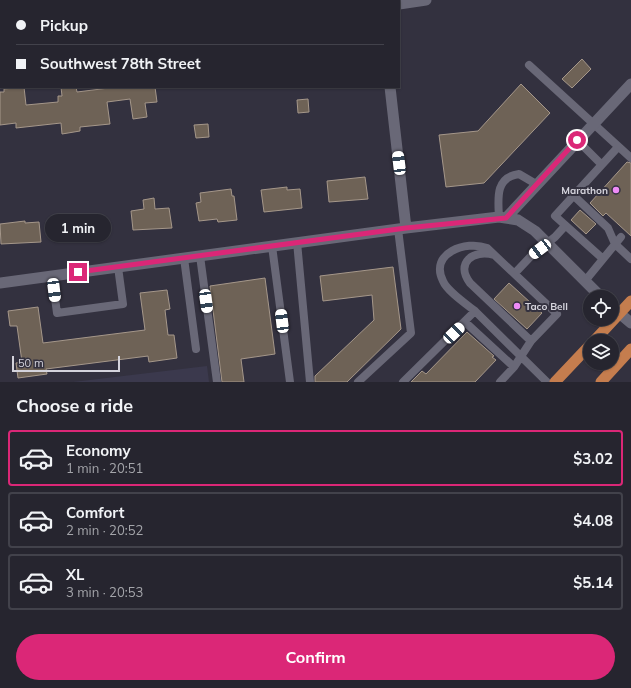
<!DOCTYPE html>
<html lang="en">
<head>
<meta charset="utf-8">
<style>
  :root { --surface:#26252f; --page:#32313b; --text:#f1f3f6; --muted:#a4a5aa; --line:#42424b; --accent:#db2777 }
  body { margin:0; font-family:Mulish,sans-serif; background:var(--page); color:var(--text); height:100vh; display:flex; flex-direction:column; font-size:15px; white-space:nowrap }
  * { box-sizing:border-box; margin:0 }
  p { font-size:13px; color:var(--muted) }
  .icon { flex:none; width:22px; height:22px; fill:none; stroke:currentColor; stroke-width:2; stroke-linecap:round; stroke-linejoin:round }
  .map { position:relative; height:382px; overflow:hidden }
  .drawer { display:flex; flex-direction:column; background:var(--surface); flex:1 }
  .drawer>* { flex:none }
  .top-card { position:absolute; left:0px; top:0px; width:400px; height:88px; box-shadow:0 1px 3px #0004,0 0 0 1px var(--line); display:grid; align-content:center; height:88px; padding:0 16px; background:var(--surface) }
  .controls { position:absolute; left:583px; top:290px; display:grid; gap:8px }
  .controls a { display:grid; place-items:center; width:36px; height:36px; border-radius:50%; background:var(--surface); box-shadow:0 1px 3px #0004,0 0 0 1px var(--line); font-size:20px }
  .scale { position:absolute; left:12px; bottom:10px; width:108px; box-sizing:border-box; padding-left:4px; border:2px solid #d4d3dc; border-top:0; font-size:11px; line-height:14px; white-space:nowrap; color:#d4d3dc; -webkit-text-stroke:3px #33313f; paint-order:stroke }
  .end { position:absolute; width:18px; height:18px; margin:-9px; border:5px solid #db2777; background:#fff; box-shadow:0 0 0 2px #fff }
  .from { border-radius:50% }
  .bubble { position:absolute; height:28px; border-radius:14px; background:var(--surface); box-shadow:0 1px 3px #0004,0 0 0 1px var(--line); font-size:13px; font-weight:700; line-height:28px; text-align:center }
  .car { position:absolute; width:12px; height:24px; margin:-12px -6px; border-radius:5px; box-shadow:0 0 3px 1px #0007; background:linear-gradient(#fff 24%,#345 0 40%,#fff 0 76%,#345 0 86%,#fff 0) }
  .top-card b { display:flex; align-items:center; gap:14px; height:38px; font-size:15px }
  .top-card b+b { border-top:1px solid var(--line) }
  .top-card i { width:10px; height:10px; background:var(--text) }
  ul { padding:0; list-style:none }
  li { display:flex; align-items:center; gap:12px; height:56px; margin:0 8px 6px; padding:0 8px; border:2px solid var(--line); border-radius:4px }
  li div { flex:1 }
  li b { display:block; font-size:15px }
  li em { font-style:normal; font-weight:700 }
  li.on { border-color:var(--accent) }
  li>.icon { width:36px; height:36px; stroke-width:1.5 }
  h2 { padding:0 16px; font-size:18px; line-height:48px }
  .button { display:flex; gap:8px; margin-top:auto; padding:8px 16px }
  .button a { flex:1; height:46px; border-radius:24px; background:var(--accent); color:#fff; font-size:16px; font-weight:700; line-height:46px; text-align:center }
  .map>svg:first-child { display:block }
  .built { fill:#3b394d }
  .building { fill:#6e6256; stroke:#a5978a }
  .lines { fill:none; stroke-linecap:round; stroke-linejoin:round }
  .service { stroke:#696877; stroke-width:8 }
  .minor { stroke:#696877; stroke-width:11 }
  .trunk { stroke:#c57d4e; stroke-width:11 }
  .route { stroke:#db2777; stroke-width:5 }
  .poi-dot { fill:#ef8bf7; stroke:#33313f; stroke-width:1.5 }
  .labels { text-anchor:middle; stroke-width:4; stroke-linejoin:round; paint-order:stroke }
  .poi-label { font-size:10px; font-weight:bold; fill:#d4d3dc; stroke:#33313f; text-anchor:end }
</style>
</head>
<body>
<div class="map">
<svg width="631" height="382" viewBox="0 0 631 382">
  <rect width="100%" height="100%" fill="#33313f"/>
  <path class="built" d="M207,366L209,382H73Z"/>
  <path class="building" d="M582,59L591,69L572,88L562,79Z
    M521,84L550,113L484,183L446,187L439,135L478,131Z
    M24,87L26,105L58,102V96H62L61,87H76L77,92L117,87H155L157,102L145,103L147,117L133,119L130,99L107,102L110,124L80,127V131L62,134L61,123L16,128V123L0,125V92H4V89Z
    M308,99L309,112L298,113L297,100Z
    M208,124L209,137L196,138L194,125Z
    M627,162L631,163V236L606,213L603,216L590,203Z
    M365,177L368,199L329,202L327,181Z
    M287,187V190L300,189L302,208L264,212L261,190Z
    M231,189L232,196H234L237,220L218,222L217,219L199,221L196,203L201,202L200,193Z
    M154,198L155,209L169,208L172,228L133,230L131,211L144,209L143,200Z
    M580,210L596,224L586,234L571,220Z
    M89,215L90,219L103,217L105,236L78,240V237L68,239L65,219Z
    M25,221V223L39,222L41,242L1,244L0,224Z
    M393,267L401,329L347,382H315V376L374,320L372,295L323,301L320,276Z
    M265,278L275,354L241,359L244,382H222L210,286Z
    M509,283L542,313L527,329L494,299Z
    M167,290L170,309L165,310L168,335H174L177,358L149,362L148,356L46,369L47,374L18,378L16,363L22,362L17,326H10L8,311L38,307L43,343L145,330L140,293Z
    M467,332L494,356L492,357L496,360L475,382H411L422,371L426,374Z"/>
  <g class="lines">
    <path class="service" d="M529,65L631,158
      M577,140L601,164
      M573,195L608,228L615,244L631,259
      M499,217C498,199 495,177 519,174L536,184
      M297,242L310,382
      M272,246L290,382
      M494,255C473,249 455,263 470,283L531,341
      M200,256L217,382
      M184,258L196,349
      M602,258L555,216L618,147
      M515,273L532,255L555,237L565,226
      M52,276L57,313L123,304L118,267
      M585,281L621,237
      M475,311C466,304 447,291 443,281C429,253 466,240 487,248L557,314L531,341L514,367L500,382
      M465,322L514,367
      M358,382L411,333L398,229
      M403,382L475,311L547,382"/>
    <path class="minor" d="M380,0V1
      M399,4L426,0
      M0,57H1
      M390,87L406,228
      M506,218L631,84
      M0,283L406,228L499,217L518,220L535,231L601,297
      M612,307L631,323"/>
    <path class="trunk" d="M594,341L631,301
      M555,382L590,345
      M601,382L631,349"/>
  </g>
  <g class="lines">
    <path class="route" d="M78,272L406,228L506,218L577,140"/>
  </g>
  <g class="poi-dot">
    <circle cx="616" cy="190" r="4"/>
    <circle cx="517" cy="306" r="4"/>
  </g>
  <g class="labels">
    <g class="poi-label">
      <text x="608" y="194">Marathon</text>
      <text x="525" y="310" text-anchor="start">Taco Bell</text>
    </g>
  </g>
</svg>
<div class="controls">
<a><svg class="icon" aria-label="locate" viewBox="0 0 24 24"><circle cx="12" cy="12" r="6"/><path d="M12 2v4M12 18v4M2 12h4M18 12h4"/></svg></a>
<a><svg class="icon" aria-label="layers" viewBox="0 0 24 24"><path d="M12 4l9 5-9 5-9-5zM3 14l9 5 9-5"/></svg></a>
</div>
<div class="scale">50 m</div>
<i class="end from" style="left:577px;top:140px"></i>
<i class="end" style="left:78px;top:272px"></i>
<div class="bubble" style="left:45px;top:214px;width:66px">1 min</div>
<i class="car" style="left:399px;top:163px;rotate:353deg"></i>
<i class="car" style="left:540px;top:249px;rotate:233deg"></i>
<i class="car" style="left:54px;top:290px;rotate:173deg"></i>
<i class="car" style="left:206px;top:301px;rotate:172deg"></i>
<i class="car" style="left:282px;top:321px;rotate:353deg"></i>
<i class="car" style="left:454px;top:333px;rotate:46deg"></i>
<div class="top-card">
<b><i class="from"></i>Pickup</b>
<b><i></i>Southwest 78th Street</b>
</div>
</div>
<section class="drawer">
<h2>Choose a ride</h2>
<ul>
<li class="on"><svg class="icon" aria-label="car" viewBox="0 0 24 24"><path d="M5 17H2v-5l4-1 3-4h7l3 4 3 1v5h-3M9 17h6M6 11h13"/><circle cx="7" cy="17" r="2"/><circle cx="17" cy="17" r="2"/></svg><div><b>Economy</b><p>1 min · 20:51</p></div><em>$3.02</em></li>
<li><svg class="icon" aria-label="car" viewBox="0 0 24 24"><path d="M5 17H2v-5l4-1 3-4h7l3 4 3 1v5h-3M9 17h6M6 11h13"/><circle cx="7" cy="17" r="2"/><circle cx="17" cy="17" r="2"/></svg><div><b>Comfort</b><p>2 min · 20:52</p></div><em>$4.08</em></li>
<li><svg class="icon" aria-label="car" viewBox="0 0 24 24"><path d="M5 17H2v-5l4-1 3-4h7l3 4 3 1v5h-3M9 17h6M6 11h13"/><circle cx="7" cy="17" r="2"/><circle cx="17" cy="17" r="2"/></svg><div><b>XL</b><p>3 min · 20:53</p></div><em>$5.14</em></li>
</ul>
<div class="button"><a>Confirm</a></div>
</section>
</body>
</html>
